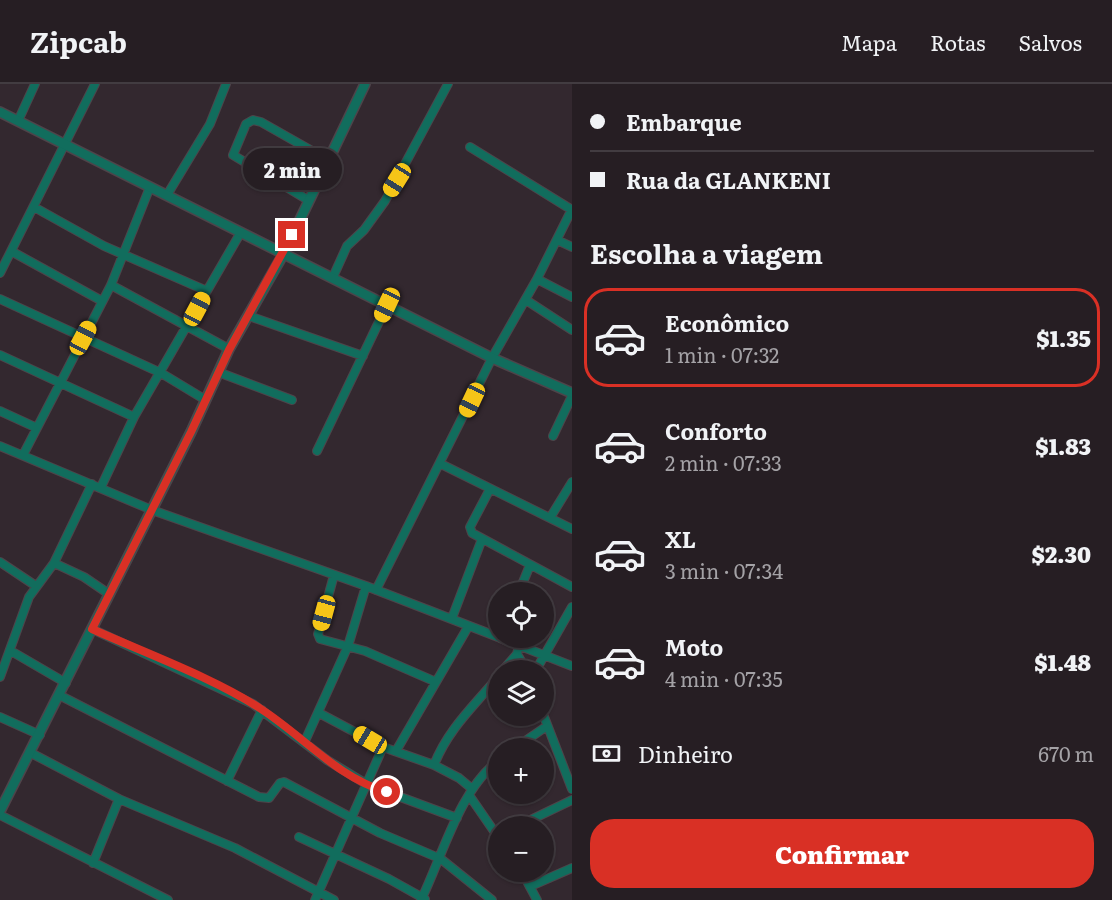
<!DOCTYPE html>
<html lang="pt">
<head>
<meta charset="utf-8">
<style>
  :root { --surface:#261e23; --page:#2e272b; --text:#f1f3f6; --muted:#a4a2a6; --line:#423c41; --accent:#d93025 }
  body { margin:0; font-family:Literata,serif; background:var(--page); color:var(--text); height:100vh; display:flex; flex-direction:column; font-size:22px; white-space:nowrap }
  * { box-sizing:border-box; margin:0 }
  p { font-size:20px; color:var(--muted) }
  .icon { flex:none; width:33px; height:33px; fill:none; stroke:currentColor; stroke-width:2; stroke-linecap:round; stroke-linejoin:round }
  .map { position:relative; flex:1; overflow:hidden }
  .drawer { display:flex; flex-direction:column; background:var(--surface); width:540px }
  .drawer>* { flex:none }
  .banner { display:grid; align-content:center; height:132px; padding:0 18px; background:var(--surface) }
  .controls { position:absolute; left:488px; top:498px; display:grid; gap:12px }
  .controls a { display:grid; place-items:center; width:66px; height:66px; border-radius:50%; background:var(--surface); box-shadow:0 2px 4px #0004,0 0 0 2px var(--line); font-size:30px }
  .end { position:absolute; width:27px; height:27px; margin:-14px; border:8px solid #d93025; background:#fff; box-shadow:0 0 0 3px #fff }
  .from { border-radius:50% }
  .bubble { position:absolute; height:42px; border-radius:21px; background:var(--surface); box-shadow:0 2px 4px #0004,0 0 0 2px var(--line); font-size:20px; font-weight:800; line-height:42px; text-align:center }
  .car { position:absolute; width:18px; height:36px; margin:-18px -9px; border-radius:8px; box-shadow:0 0 4px 2px #0007; background:linear-gradient(#f5c518 24%,#345 0 40%,#f5c518 0 76%,#345 0 86%,#f5c518 0) }
  .banner b { display:flex; align-items:center; gap:21px; height:57px; font-size:22px }
  .banner b+b { border-top:2px solid var(--line) }
  .banner i { width:15px; height:15px; background:var(--text) }
  ul { padding:0; list-style:none }
  li { display:flex; align-items:center; gap:18px; height:99px; margin:0 12px 9px; padding:0 6px; border:3px solid transparent; border-radius:24px }
  li div { flex:1 }
  li b { display:block; font-size:22px }
  li em { font-style:normal; font-weight:800 }
  li.current { border-color:var(--accent) }
  li>.icon { width:54px; height:54px; stroke-width:1.5 }
  h2 { padding:0 18px; font-size:27px; line-height:72px }
  .pay { display:flex; align-items:center; gap:15px; height:66px; padding:0 18px; font-size:22px }
  .pay p { margin-inline-start:auto }
  .action { display:flex; gap:12px; margin-top:auto; padding:12px 18px }
  .action a { flex:1; height:69px; border-radius:24px; background:var(--accent); color:#fff; font-size:24px; font-weight:800; line-height:69px; text-align:center }
  header { display:flex; align-items:center; gap:36px; box-sizing:border-box; height:84px; padding:0 30px; background:var(--surface); border-bottom:2px solid var(--line) }
  header strong { font-size:28px }
  nav { display:flex; gap:33px; margin-inline-start:auto; font-size:21px }
  main { display:flex; flex:1; min-height:0 }
  .map>svg:first-child { display:block }
  .lines { fill:none; stroke-linecap:round; stroke-linejoin:round }
  .minor-casing { stroke:#4e444a; stroke-width:10 }
  .tertiary-casing { stroke:#4e444a; stroke-width:12 }
  .minor { stroke:#116d5d; stroke-width:8 }
  .tertiary { stroke:#116d5d; stroke-width:9 }
  .route { stroke:#d93025; stroke-width:8 }
</style>
</head>
<body>
<header>
<strong>Zipcab</strong>
<nav><a>Mapa</a><a>Rotas</a><a>Salvos</a></nav>
</header>
<main>
<div class="map">
<svg width="572" height="816" viewBox="0 0 572 816">
  <rect width="100%" height="100%" fill="#33282f"/>
  <g class="lines">
    <g class="minor-casing">
      <path id="minor" d="M18,37L35,0
        M470,63L572,126
        M167,111L210,40L226,0
        M308,116L233,71L246,40L253,36L261,38L328,76
        M34,123L104,162L207,207
        M557,156L572,163
        M11,167L102,217
        M0,189L95,0
        M333,193L347,162L364,146L385,117L448,0
        M537,195L572,213
        M111,201L229,265
        M0,215L161,289L204,315
        M526,216L572,246
        M249,232L363,272
        M0,271L134,333
        M218,288L292,316
        M0,327L37,344
        M553,352L572,312
        M0,362L152,426L366,502L498,553
        M317,367L387,221
        M23,371L111,201L150,103
        M441,380L572,445
        M101,403L134,333L241,148
        M490,405L470,443L472,449L572,503
        M550,434L572,398
        M0,478L36,502
        M54,479L84,493L109,510
        M334,491L318,550L320,555L365,567L436,598
        M376,506L492,274L537,195L572,125
        M519,508L530,481
        M452,534L482,455
        M92,545L253,620L327,676L368,701L457,734
        M500,554L572,582
        M519,561L517,570L526,586
        M11,567L66,599
        M503,586L517,570
        M536,586L572,523
        M0,593L29,513L54,479L92,400
        M59,611L259,713L269,714L280,699L284,698L380,749L441,775L492,816
        M319,629L383,663L434,681L459,694L471,704
        M543,630L572,705
        M0,633L40,651
        M305,657L348,562L366,502
        M515,664L547,642
        M396,667L468,543
        M31,669L119,715L235,764L334,816
        M434,681C448,645 474,622 498,593
        M227,697L262,626
        M469,711L498,753
        M0,731L168,816
        M518,742L572,716
        M299,753L389,795L425,815
        M93,779L119,715
        M522,788L537,816
        M531,802L572,784
        M315,816L383,663
        M421,816C442,773 460,705 498,677"/>
    </g>
    <g class="tertiary-casing">
      <path id="tertiary" d="M0,28L492,274L572,309
        M0,727L191,348L229,265L284,169L365,0"/>
    </g>
    <use href="#minor" class="minor"/>
    <use href="#tertiary" class="tertiary"/>
  </g>
  <g class="lines">
    <path class="route" d="M292,151L229,266L191,348L92,545C145,569 214,594 261,625C303,652 338,694 387,708"/>
  </g>
</svg>
<div class="controls">
<a><svg class="icon" aria-label="locate" viewBox="0 0 24 24"><circle cx="12" cy="12" r="6"/><path d="M12 2v4M12 18v4M2 12h4M18 12h4"/></svg></a>
<a><svg class="icon" aria-label="layers" viewBox="0 0 24 24"><path d="M12 4l9 5-9 5-9-5zM3 14l9 5 9-5"/></svg></a>
<a>+</a>
<a>−</a>
</div>
<i class="end from" style="left:387px;top:708px"></i>
<i class="end" style="left:292px;top:151px"></i>
<div class="bubble" style="left:243px;top:64px;width:99px">2 min</div>
<i class="car" style="left:397px;top:96px;rotate:212deg"></i>
<i class="car" style="left:387px;top:221px;rotate:205deg"></i>
<i class="car" style="left:197px;top:225px;rotate:28deg"></i>
<i class="car" style="left:83px;top:254px;rotate:28deg"></i>
<i class="car" style="left:472px;top:316px;rotate:205deg"></i>
<i class="car" style="left:324px;top:529px;rotate:195deg"></i>
<i class="car" style="left:370px;top:656px;rotate:301deg"></i>
</div>
<section class="drawer">
<div class="banner">
<b><i class="from"></i>Embarque</b>
<b><i></i>Rua da GLANKENI</b>
</div>
<h2>Escolha a viagem</h2>
<ul>
<li class="current"><svg class="icon" aria-label="car" viewBox="0 0 24 24"><path d="M5 17H2v-5l4-1 3-4h7l3 4 3 1v5h-3M9 17h6M6 11h13"/><circle cx="7" cy="17" r="2"/><circle cx="17" cy="17" r="2"/></svg><div><b>Econômico</b><p>1 min · 07:32</p></div><em>$1.35</em></li>
<li><svg class="icon" aria-label="car" viewBox="0 0 24 24"><path d="M5 17H2v-5l4-1 3-4h7l3 4 3 1v5h-3M9 17h6M6 11h13"/><circle cx="7" cy="17" r="2"/><circle cx="17" cy="17" r="2"/></svg><div><b>Conforto</b><p>2 min · 07:33</p></div><em>$1.83</em></li>
<li><svg class="icon" aria-label="car" viewBox="0 0 24 24"><path d="M5 17H2v-5l4-1 3-4h7l3 4 3 1v5h-3M9 17h6M6 11h13"/><circle cx="7" cy="17" r="2"/><circle cx="17" cy="17" r="2"/></svg><div><b>XL</b><p>3 min · 07:34</p></div><em>$2.30</em></li>
<li><svg class="icon" aria-label="car" viewBox="0 0 24 24"><path d="M5 17H2v-5l4-1 3-4h7l3 4 3 1v5h-3M9 17h6M6 11h13"/><circle cx="7" cy="17" r="2"/><circle cx="17" cy="17" r="2"/></svg><div><b>Moto</b><p>4 min · 07:35</p></div><em>$1.48</em></li>
</ul>
<div class="pay"><svg class="icon" aria-label="cash" viewBox="0 0 24 24"><path d="M3 7h18v10H3z"/><circle cx="12" cy="12" r="2"/></svg>Dinheiro<p>670 m</p></div>
<div class="action"><a>Confirmar</a></div>
</section>
</main>
</body>
</html>
